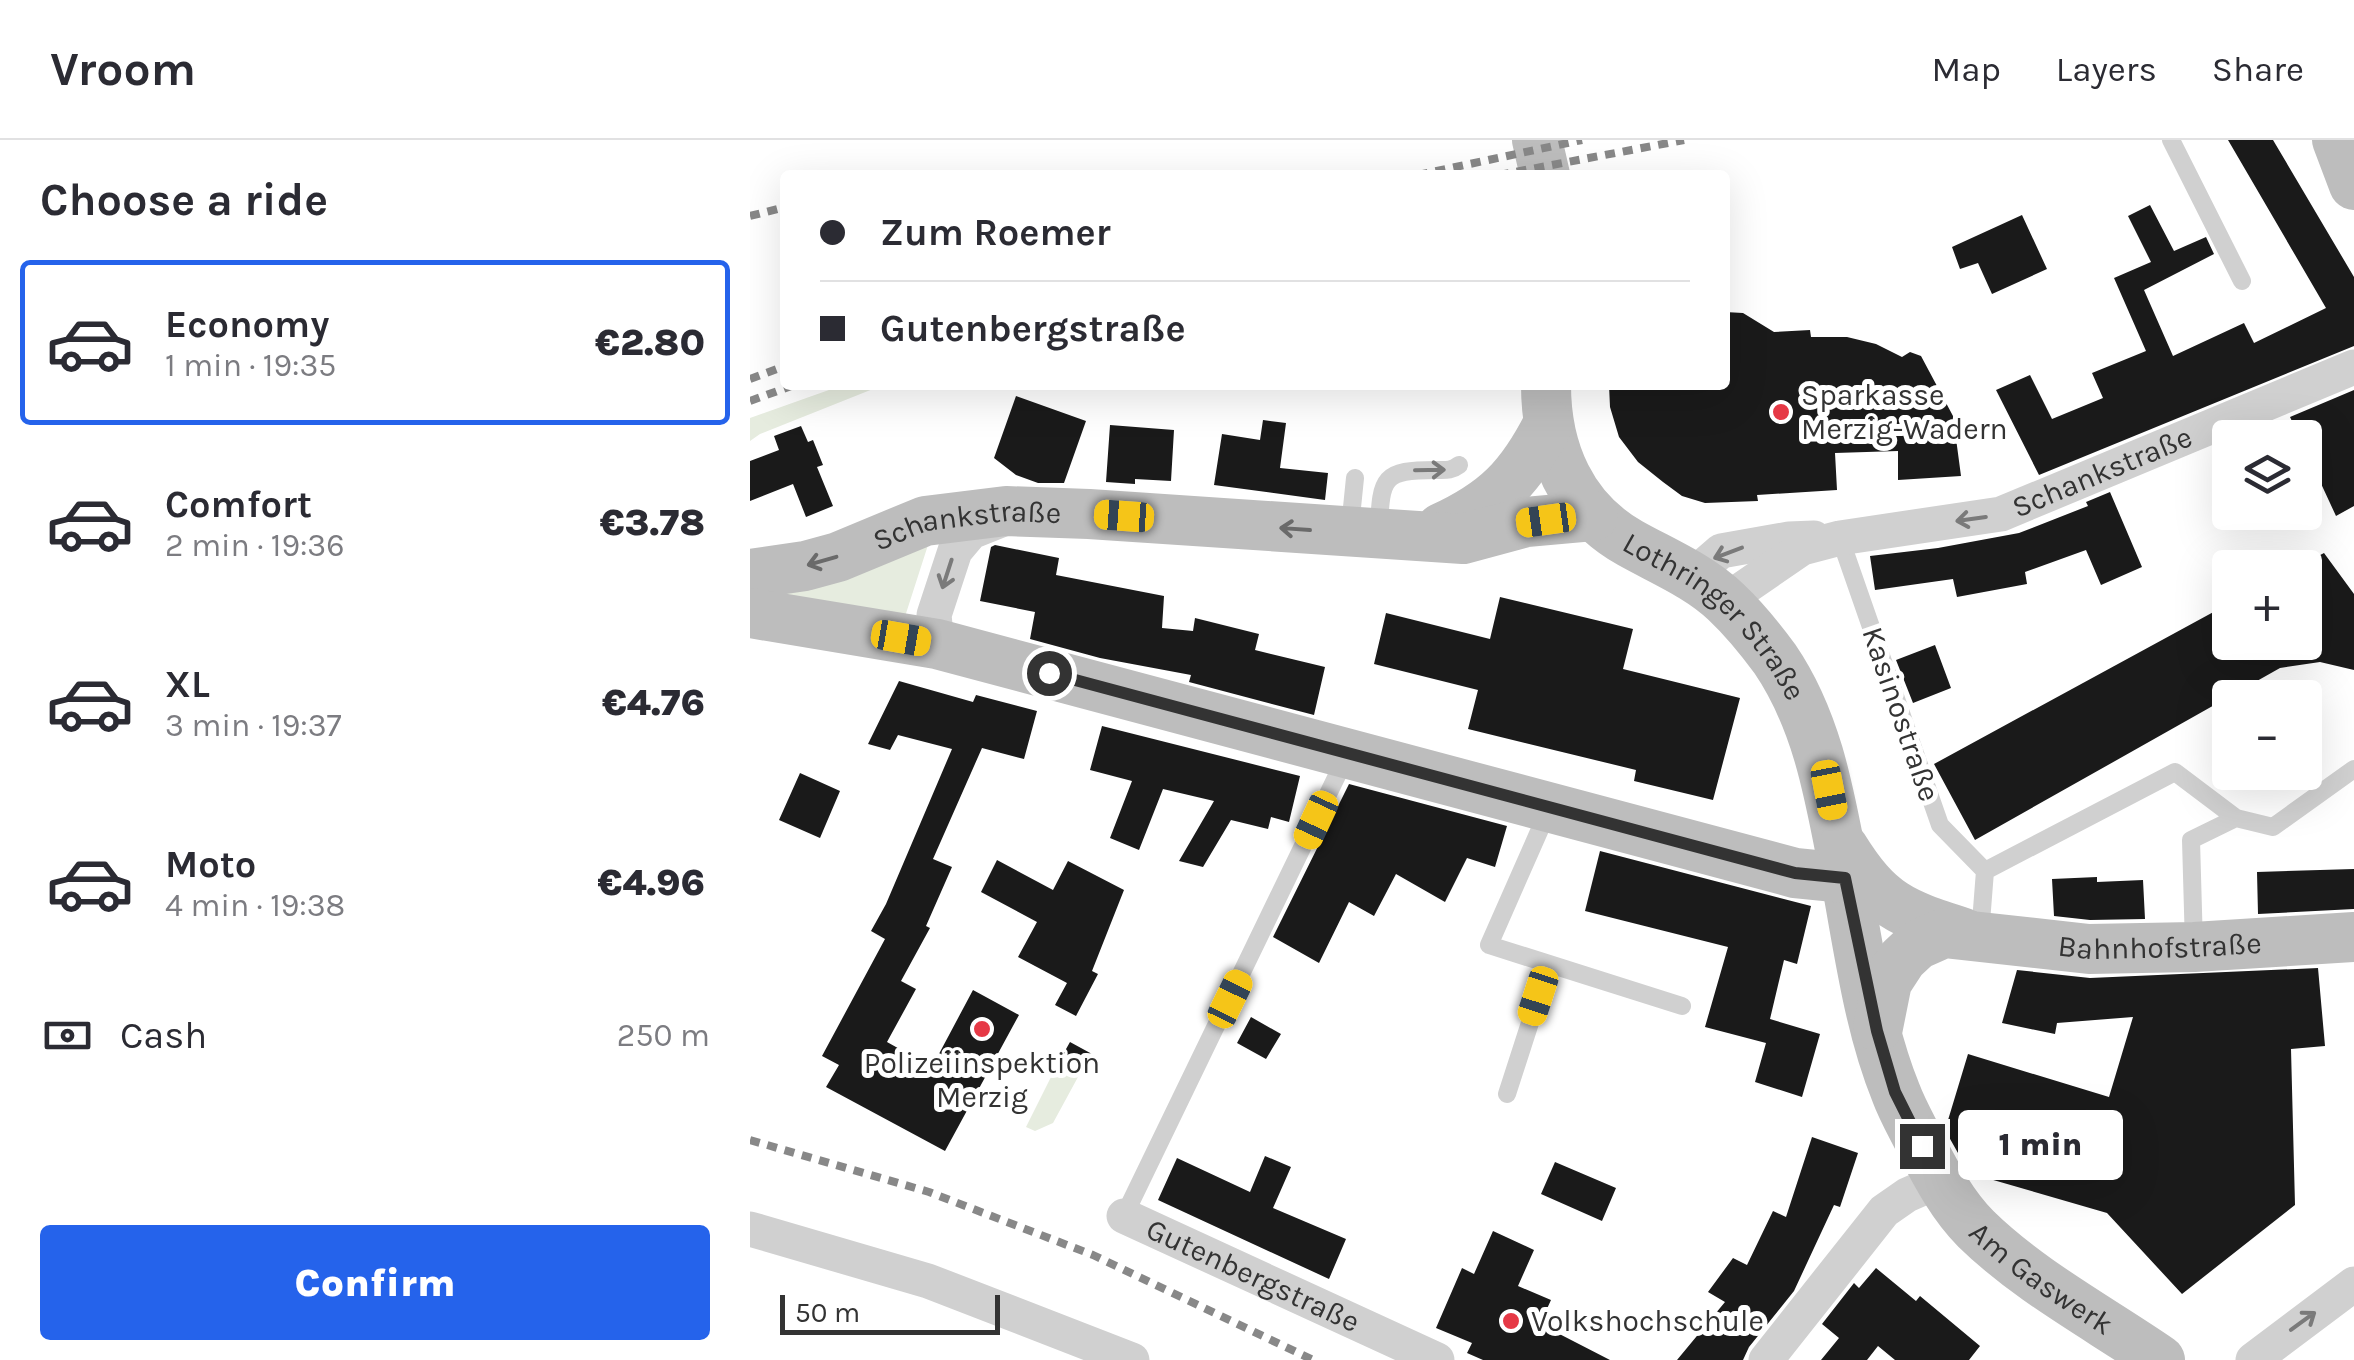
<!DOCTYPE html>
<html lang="en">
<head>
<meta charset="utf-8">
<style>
  :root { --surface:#fff; --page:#f2f2f3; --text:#2b2b33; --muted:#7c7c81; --line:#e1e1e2; --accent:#2563eb }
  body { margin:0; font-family:Karla,sans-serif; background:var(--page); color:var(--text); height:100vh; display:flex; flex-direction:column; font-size:38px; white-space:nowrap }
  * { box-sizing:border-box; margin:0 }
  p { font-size:32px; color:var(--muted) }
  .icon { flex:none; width:55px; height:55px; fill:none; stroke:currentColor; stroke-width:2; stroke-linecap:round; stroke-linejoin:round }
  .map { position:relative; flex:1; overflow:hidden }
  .details { display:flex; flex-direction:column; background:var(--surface); width:750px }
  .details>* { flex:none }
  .top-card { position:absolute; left:30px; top:30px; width:950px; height:220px; border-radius:10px; box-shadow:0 10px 40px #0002; display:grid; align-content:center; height:220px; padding:0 40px; background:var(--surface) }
  .fabs { position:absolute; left:1462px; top:280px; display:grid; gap:20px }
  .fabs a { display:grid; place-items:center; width:110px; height:110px; border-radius:10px; background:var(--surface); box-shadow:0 10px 40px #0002; font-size:50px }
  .scale { position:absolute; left:30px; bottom:25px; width:220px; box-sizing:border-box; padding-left:10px; border:5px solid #333; border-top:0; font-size:28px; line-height:35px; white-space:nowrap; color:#333; -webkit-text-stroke:8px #fff; paint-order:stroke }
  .end { position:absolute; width:45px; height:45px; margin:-22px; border:12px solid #333; background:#fff; box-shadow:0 0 0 5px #fff }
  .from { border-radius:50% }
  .bubble { position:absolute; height:70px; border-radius:10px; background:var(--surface); box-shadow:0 10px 40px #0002; font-size:32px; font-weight:800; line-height:70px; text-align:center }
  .car { position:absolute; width:30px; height:60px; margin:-30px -15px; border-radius:12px; box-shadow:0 0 8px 2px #0007; background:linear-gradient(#f5c518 24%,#345 0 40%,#f5c518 0 76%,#345 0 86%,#f5c518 0) }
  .top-card b { display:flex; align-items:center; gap:35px; height:95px; font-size:38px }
  .top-card b+b { border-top:2px solid var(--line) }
  .top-card i { width:25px; height:25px; background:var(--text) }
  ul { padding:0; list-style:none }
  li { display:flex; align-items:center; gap:30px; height:165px; margin:0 20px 15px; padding:0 20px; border:5px solid transparent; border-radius:10px }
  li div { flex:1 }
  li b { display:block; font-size:38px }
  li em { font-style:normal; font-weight:800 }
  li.on { border-color:var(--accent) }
  li>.icon { width:90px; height:90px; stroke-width:1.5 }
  h2 { padding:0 40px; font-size:45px; line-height:120px }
  .pay { display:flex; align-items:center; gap:25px; height:110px; padding:0 40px; font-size:38px }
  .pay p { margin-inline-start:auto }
  .primary-button { display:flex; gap:20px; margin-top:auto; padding:20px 40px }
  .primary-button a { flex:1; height:115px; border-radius:10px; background:var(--accent); color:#fff; font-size:40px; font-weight:800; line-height:115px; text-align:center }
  header { display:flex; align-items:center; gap:60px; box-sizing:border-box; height:140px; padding:0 50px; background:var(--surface); border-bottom:2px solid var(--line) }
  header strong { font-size:48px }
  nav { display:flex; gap:55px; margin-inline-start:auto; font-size:35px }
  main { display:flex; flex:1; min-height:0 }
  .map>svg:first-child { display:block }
  .green { fill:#e6ecdf }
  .building { fill:#1a1a1a }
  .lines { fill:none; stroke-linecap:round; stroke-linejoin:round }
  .lane { stroke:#d0d0d0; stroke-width:18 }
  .street { stroke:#d0d0d0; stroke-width:35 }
  .secondary { stroke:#bdbdbd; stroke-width:50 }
  .rail { stroke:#888; stroke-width:8; stroke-dasharray:10 8; stroke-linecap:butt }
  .oneway { stroke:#7a7a7a }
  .oneway2 { stroke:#6a6a6a }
  .route { stroke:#333; stroke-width:12 }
  .poi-dot { fill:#e63946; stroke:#fff; stroke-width:4 }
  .labels { text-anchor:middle; stroke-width:10; stroke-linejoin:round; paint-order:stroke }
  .poi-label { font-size:30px; fill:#333; stroke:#fff; text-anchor:start }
  .street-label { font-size:30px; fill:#333; stroke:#fff }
</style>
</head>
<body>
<header>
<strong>Vroom</strong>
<nav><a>Map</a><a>Layers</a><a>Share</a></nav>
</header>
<main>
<section class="details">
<h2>Choose a ride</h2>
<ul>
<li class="on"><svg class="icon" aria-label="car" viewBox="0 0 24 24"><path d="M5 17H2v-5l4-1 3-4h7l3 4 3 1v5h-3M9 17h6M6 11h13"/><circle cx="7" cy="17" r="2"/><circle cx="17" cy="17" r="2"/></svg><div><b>Economy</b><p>1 min · 19:35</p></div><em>€2.80</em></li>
<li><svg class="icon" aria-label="car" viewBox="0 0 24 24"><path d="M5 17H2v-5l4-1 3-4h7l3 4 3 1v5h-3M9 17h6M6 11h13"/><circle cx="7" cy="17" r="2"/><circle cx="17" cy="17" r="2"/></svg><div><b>Comfort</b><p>2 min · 19:36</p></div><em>€3.78</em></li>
<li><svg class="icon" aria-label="car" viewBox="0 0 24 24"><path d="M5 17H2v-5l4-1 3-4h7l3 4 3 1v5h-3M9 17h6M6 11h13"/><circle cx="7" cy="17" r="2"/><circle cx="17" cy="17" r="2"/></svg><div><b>XL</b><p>3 min · 19:37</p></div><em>€4.76</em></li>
<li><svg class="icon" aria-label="car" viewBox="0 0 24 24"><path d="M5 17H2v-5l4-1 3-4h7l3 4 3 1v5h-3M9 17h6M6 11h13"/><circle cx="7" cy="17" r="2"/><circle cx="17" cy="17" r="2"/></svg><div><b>Moto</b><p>4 min · 19:38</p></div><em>€4.96</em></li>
</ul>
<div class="pay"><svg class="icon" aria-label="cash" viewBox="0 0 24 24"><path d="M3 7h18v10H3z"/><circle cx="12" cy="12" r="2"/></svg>Cash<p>250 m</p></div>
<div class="primary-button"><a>Confirm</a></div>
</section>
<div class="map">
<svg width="1604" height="1220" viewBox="0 0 1604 1220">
  <rect width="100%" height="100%" fill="#fff"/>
  <path class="green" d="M93,245H133L10,294L0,301V278Z
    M178,405L151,489L2,464Z
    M307,925L328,937L303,983L285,991L276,987Z"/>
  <path class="building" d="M1478,0H1523L1604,137V206L1289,335L1246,250L1280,235L1302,279L1353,258L1342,233L1396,211L1364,138L1401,122L1378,76L1400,65L1424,111L1456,97L1464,114L1394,150L1423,216L1494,183L1504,203L1576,168Z
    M1272,75L1297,129L1242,154L1228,123L1210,129L1202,107Z
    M975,172L993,173L1024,192L1060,190L1061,197H1097L1126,204L1152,217L1160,212L1171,216L1203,276L1211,336L1148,340V311L1085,313L1087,350L1007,355L1008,361L955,363L932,356L913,342L888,322L869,297L860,267L859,245H975Z
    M1604,250V366L1586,376L1555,309V298H1550L1540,277Z
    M266,256L336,281L314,343H288L266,335L244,318Z
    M513,280L536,283L530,328L578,333L575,360L464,345L472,294L510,300Z
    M360,285L424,290L421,341L385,339V344L356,342Z
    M51,286L58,302L63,300L73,325L67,327L83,366L56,377L43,344L0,361V321L29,310L24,296Z
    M1360,352L1392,427L1351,445L1336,410L1275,432L1277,444L1207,457L1203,439L1125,450L1120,416L1188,408L1269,393L1338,366L1336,362Z
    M245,405L309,418L306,435L414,456L412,488L443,491L445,478L509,494L505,510L575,527L564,575L439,542L441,535L350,518L280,499L285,472L230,461L241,407Z
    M1574,413L1604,454V530L1570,522L1530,528L1225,700L1184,624L1480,463V502H1555V423Z
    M750,457L883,489L873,529L990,558L963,660L884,641L886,630L718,589L728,550L624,524L636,473L740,499Z
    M1185,505L1201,548L1163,563L1146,520Z
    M149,541L223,562L226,555L287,571L274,619L232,608L183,719L202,727L176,786L180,788L151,841L166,849L137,902L182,927L223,850L269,875L195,1011L76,947L89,925L72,916L135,799L121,791L136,764L202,609L148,595L140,610L118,604Z
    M352,586L550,636L539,682L521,677L518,689L481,680L453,727L429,721L464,661L413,649L389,710L360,698L382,641L340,630Z
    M50,633L90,651L70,698L29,680Z
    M599,644L757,686L745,727L717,718L695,762L646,734L624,776L599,762L569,823L523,797Z
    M850,711L1061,766L1047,824L1034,820L1020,879L1070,894L1052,957L1005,942L1016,903L955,887L978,807L835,771Z
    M247,720L303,750L318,721L374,750L342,831L348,834L326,876L305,865L317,843L268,817L287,782L231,752Z
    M1604,729V769L1508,774L1507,732Z
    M1347,737V742L1393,740L1395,779L1340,780L1304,776L1302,739Z
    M1568,828L1575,906L1541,909L1545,1065L1432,1154L1357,1073L1219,1033L1217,1029L1220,1017L1208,1013L1195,990L1218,914L1359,957L1383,877L1307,883L1305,894L1252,883L1267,830L1340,838Z
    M501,877L531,894L516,919L487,903Z
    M320,902L342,914L328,937L307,925Z
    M1062,997L1108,1013L1090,1067L1084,1065L1044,1151L999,1207L993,1220H927L975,1162L958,1152L983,1118L997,1125L1023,1071L1036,1077Z
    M515,1016L541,1027L523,1068L596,1099L579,1139L408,1060L427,1018L500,1052Z
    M805,1022L866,1048L852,1081L791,1054Z
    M743,1091L784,1110L768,1146L801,1160L790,1184L860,1220H733L717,1213L722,1203L686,1188L712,1128L724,1134Z
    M1126,1128L1166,1161L1170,1156L1230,1206L1219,1220H1145L1128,1206L1117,1220H1071L1089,1198L1072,1184L1104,1143L1109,1148Z"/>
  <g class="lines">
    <path class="lane" d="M1421,0L1492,141
      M600,387L605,338
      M629,388C631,337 633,330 686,330C696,330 701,331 709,325
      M1090,398L1190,685L1235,731L1230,795
      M798,671L739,805L932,866
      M1235,731L1425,632L1486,678
      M1444,806L1441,700L1486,678L1523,687L1604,629
      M757,954L799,824
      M374,1076L596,617"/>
    <g class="street">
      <path d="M941,437L971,411L1039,399L1064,398"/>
      <path id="s1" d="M975,461L1052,408L1090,398L1251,374L1604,227"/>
      <path d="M187,504L184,475L205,411L221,392L251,380"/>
      <path id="s2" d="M374,1076L687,1220"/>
      <path d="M0,1089L178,1141L382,1220"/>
      <path d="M1016,1220L1134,1071L1157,1055L1189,1041"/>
      <path d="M1503,1220L1604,1144"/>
    </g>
    <g class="secondary">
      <path d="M787,0L795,35"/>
      <path d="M1587,0L1604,45"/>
      <path id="s3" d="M796,245C796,310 821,370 880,403C912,421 949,436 976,462C993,478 1011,500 1025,519C1070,585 1081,664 1096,740C1109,810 1119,887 1146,953C1153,972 1164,990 1172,1007C1187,1036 1203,1066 1226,1089C1279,1141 1349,1178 1410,1220"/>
      <path d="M691,388C746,363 771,337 798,284"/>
      <path id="s4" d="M0,434L55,426L88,417L175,381L256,371L339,374L713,399L776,382L843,376"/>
      <path d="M0,473L187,504L1045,733L1095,738"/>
      <path d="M1093,707C1129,765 1151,773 1214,793"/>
      <path id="s5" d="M1128,887L1137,842L1152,819L1167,805L1194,793L1339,809L1444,807L1604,797"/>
    </g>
    <path class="rail" d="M668,35L832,0
      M749,35L934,0
      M0,76L35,67
      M0,239L35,226
      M0,261L44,245
      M0,1000L179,1052L343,1115L563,1220"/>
  </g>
  <defs><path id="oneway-shaft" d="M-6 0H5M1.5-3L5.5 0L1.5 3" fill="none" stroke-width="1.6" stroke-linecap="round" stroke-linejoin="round" transform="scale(2.5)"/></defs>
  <g class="oneway">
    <use href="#oneway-shaft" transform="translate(680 330) rotate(-1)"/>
    <use href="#oneway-shaft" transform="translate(1221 379) rotate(172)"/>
    <use href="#oneway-shaft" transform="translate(978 413) rotate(159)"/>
    <use href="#oneway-shaft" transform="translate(197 434) rotate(108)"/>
    <use href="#oneway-shaft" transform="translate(1553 1181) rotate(-36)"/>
  </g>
  <g class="oneway2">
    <use href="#oneway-shaft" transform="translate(545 389) rotate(-176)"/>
    <use href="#oneway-shaft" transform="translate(72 421) rotate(164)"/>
  </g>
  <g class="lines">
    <path class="route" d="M299,533L1045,733L1095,738L1127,891L1145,952L1172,1006"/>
  </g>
  <g class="poi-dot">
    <circle cx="1031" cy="272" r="10"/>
    <circle cx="232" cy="889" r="10"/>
    <circle cx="761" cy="1181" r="10"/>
  </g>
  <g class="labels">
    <g class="poi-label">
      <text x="1051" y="265">Sparkasse<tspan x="1051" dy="34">Merzig-Wadern</tspan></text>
      <text x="232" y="933" text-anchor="middle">Polizeiinspektion<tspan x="232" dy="34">Merzig</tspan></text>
      <text x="781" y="1191">Volkshochschule</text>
    </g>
    <g class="street-label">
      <text dy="10" stroke="none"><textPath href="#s1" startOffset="405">Schankstraße</textPath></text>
      <text dy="10" stroke="none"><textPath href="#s4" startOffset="225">Schankstraße</textPath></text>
      <text dy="10" stroke="none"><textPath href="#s3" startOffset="302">Lothringer Straße</textPath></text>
      <text transform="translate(1151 574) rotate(71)" y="10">Kasinostraße</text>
      <text dy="10" stroke="none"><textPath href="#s5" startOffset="340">Bahnhofstraße</textPath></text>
      <text dy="10" stroke="none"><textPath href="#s2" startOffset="142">Gutenbergstraße</textPath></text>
      <text dy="10" stroke="none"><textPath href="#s3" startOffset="1070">Am Gaswerk</textPath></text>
    </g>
  </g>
</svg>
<div class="fabs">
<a><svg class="icon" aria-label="layers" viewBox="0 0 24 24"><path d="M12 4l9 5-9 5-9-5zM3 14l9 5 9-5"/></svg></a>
<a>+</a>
<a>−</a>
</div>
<div class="scale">50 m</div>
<i class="end from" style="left:299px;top:533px"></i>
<i class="end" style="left:1172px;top:1006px"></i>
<div class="bubble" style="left:1208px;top:970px;width:165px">1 min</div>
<i class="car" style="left:374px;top:376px;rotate:274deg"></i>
<i class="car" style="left:796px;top:380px;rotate:262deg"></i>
<i class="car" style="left:151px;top:498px;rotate:100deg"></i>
<i class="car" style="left:1079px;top:650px;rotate:169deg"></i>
<i class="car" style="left:566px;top:680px;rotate:205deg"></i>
<i class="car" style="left:788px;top:856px;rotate:198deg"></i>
<i class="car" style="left:480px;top:859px;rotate:26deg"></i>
<div class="top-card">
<b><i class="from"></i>Zum Roemer</b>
<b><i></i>Gutenbergstraße</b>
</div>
</div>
</main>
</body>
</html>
